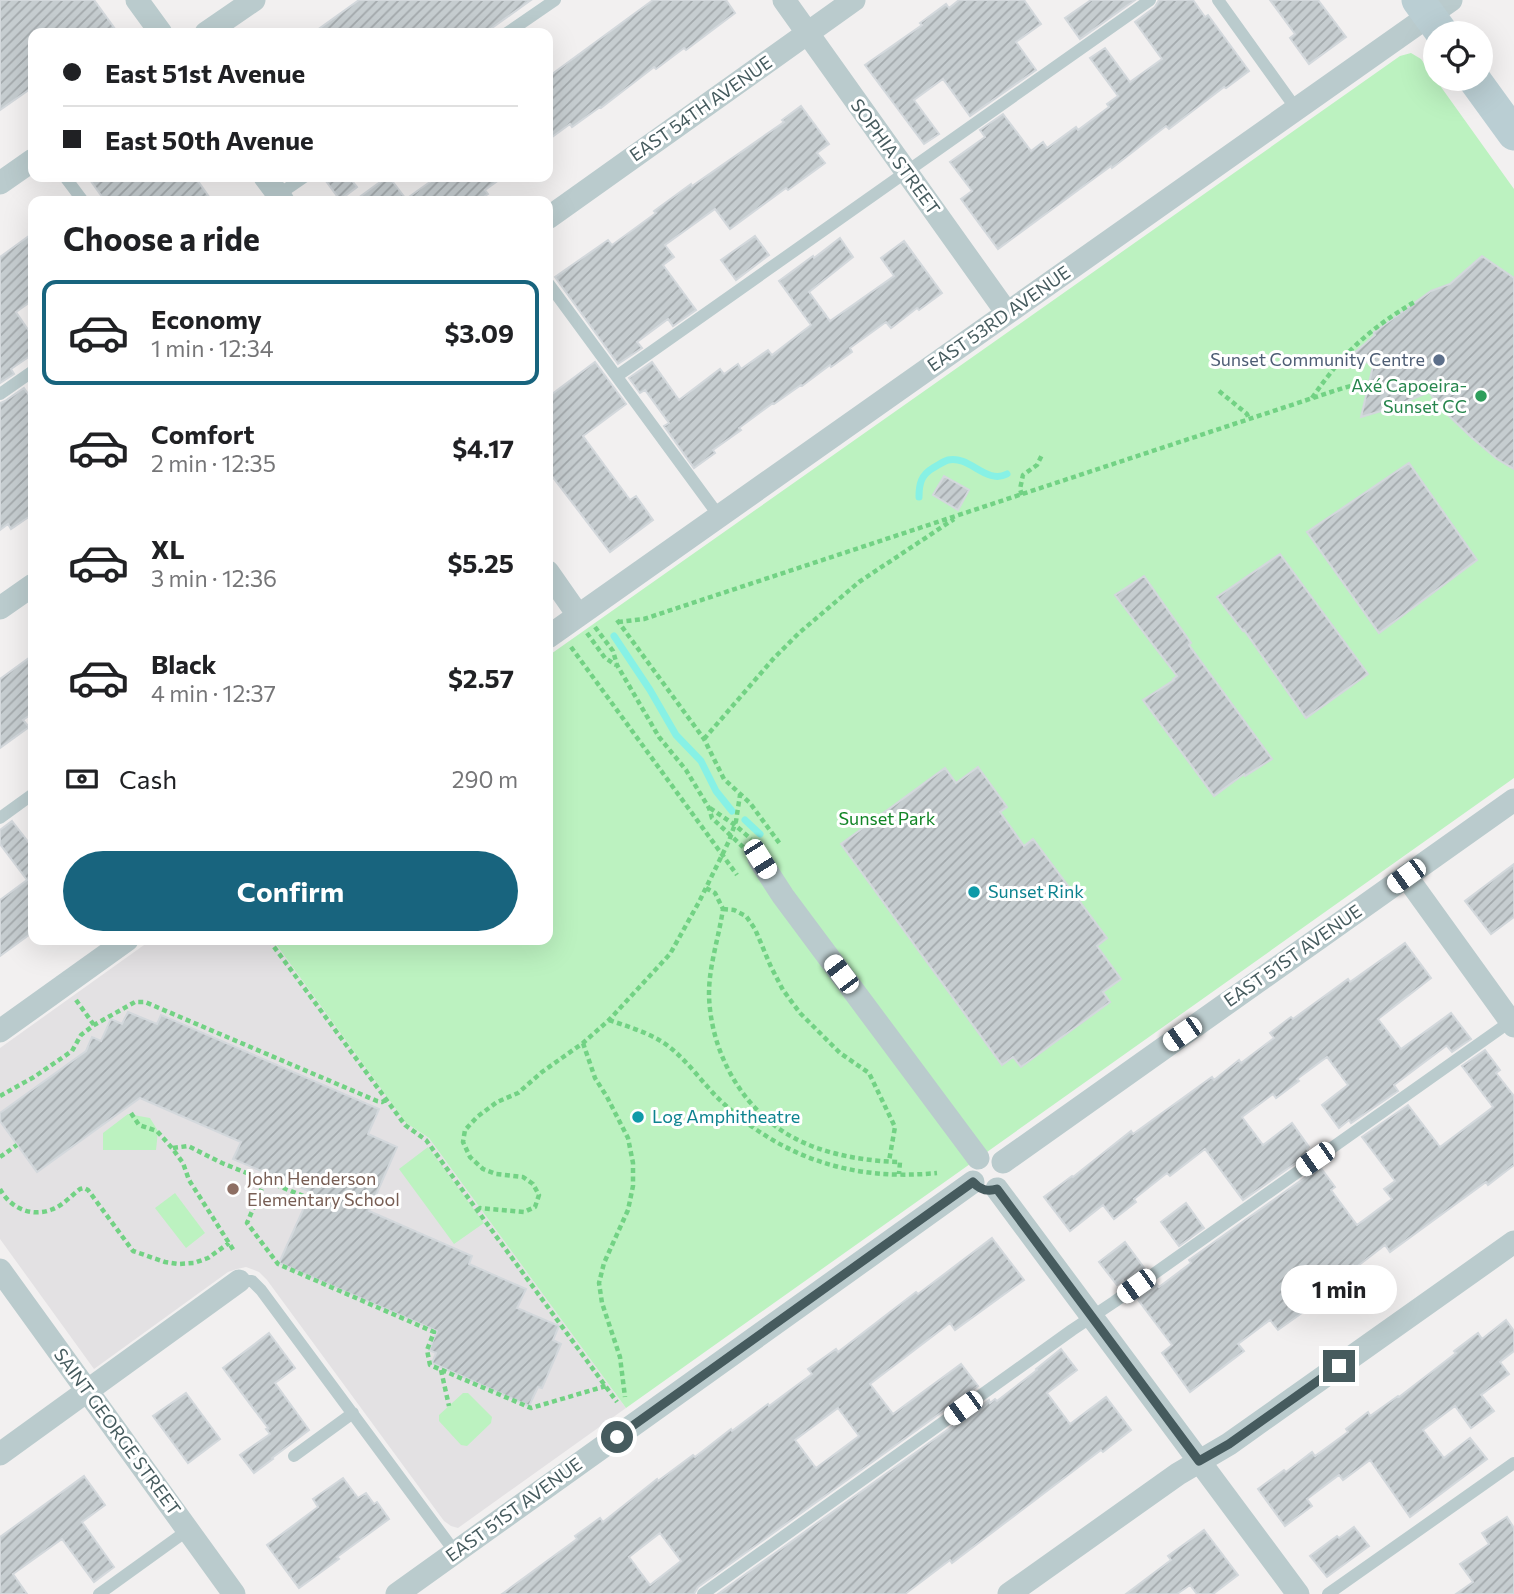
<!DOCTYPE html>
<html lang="en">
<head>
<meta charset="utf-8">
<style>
  :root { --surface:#fff; --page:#f2f2f2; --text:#202124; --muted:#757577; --line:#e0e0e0; --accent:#18647e }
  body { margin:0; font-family:Commissioner,sans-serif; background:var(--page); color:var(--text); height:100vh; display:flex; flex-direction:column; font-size:26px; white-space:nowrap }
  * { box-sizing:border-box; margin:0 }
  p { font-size:23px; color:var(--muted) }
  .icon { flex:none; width:38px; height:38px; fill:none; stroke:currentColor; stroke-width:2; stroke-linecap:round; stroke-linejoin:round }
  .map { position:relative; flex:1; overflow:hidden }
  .sheet { position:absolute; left:28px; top:196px; width:525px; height:749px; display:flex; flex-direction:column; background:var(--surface); border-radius:14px; box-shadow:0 7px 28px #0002 }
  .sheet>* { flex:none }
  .hud { position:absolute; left:28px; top:28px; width:525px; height:154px; border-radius:14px; box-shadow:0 7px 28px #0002; display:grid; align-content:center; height:154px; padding:0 35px; background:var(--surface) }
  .fabs { position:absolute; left:1423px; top:21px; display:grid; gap:14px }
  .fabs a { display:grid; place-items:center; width:70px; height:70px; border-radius:50%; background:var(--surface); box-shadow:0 7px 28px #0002; font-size:35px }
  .end { position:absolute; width:32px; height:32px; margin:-16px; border:9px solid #465b5e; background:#fff; box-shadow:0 0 0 4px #fff }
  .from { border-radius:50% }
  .bubble { position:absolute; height:49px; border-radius:24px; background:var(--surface); box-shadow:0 7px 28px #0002; font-size:23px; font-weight:700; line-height:49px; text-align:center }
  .car { position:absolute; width:21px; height:42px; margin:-21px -10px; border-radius:9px; box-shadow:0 0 5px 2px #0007; background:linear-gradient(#fff 24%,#345 0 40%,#fff 0 76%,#345 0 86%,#fff 0) }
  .hud b { display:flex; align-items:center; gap:24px; height:66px; font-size:26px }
  .hud b+b { border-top:2px solid var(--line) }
  .hud i { width:18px; height:18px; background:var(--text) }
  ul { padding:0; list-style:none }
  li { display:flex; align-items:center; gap:21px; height:105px; margin:0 14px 10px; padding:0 21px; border:4px solid transparent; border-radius:14px }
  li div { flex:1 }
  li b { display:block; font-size:26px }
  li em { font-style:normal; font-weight:700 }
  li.active { border-color:var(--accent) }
  li>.icon { width:63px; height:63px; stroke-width:1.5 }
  h2 { padding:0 35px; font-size:32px; line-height:84px }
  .pay { display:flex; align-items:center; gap:18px; height:77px; padding:0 35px; font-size:26px }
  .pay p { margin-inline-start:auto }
  .action { display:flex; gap:14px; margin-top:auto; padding:14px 35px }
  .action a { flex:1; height:80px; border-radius:42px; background:var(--accent); color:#fff; font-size:28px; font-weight:700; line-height:80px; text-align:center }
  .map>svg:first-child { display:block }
  .education { fill:#e3e1e3 }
  .park { fill:#bcf2c0 }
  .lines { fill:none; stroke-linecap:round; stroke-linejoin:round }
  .stream { stroke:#87f1e5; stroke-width:7 }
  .building { fill:url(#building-hatch); stroke:#d3d8dc; stroke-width:2; fill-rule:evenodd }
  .path { stroke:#72d284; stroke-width:4.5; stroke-dasharray:5 3.5; stroke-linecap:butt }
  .service { stroke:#bacbcd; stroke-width:12 }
  .minor { stroke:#bacbcd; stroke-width:23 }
  .secondary { stroke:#baced3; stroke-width:33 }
  .route { stroke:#465b5e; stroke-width:9 }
  .service-dot { fill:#5c6f8a; stroke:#fff; stroke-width:2.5 }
  .leisure-dot { fill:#2e9e5b; stroke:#fff; stroke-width:2.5 }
  .culture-dot { fill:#0f9aa8; stroke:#fff; stroke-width:2.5 }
  .education-dot { fill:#8d6e63; stroke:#fff; stroke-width:2.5 }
  .labels { text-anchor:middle; stroke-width:6; stroke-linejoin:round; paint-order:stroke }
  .street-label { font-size:18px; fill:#465b5e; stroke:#fff }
  .service-label { font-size:18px; fill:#4e5e75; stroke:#fff; text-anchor:end }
  .leisure-label { font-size:18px; fill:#27864d; stroke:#fff; text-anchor:end }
  .park-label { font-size:18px; fill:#128526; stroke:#fff }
  .culture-label { font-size:18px; fill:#0d838f; stroke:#fff; text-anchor:start }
  .education-label { font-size:18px; fill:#785e54; stroke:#fff; text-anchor:start }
</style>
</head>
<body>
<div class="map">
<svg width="1514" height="1594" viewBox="0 0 1514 1594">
  <defs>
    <pattern id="building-hatch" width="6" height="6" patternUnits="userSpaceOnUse" patternTransform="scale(1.75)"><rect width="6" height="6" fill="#c6cdd0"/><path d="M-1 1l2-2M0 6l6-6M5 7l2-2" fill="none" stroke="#a3a9ac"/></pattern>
  </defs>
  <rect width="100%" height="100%" fill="#f2f0f0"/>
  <path class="education" d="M151,940H273L406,1123L429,1138L626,1408L458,1528L451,1526L444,1521L267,1280L259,1272L246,1267L237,1269L228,1272L94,1369L0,1239V1048Z"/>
  <path class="park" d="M1411,53L1421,59L1514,189V778L626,1408L429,1138L406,1123L273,940H548V656L1400,56Z
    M128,1114L150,1118L158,1131L156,1150H103V1133Z
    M428,1147L484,1223L454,1244L399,1169Z
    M175,1193L205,1233L186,1248L155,1208Z
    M463,1393H468L492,1417L491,1423L467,1446L461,1445L439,1421V1415Z"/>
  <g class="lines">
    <path class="stream" d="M919,497C919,484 921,475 933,468C937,466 944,461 948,460C970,455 986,485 1007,474
      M614,636L650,690L676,735L701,761L716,791L732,811
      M745,820L760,834"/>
  </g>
  <path class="building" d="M0,0H94L118,33H33V87L0,110Z
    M359,0H531L485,33H313Z
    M653,0H726L735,13L686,50L684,48L656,69L654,67L601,108L600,107L572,127L570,124L548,140V77Z
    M959,0H1024L1041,24L1016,42L1036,70L970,116L943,79L914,100L939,134L924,144L865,65L922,25L920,23L946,4L949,8Z
    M1091,0H1135L1080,39L1065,18Z
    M1159,0H1193L1205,17L1208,15L1249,71L1226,88L1224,87L1169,129L1166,126L1112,168L1111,166L998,249L961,199L972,191L950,162L985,137L980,130L1003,114L1031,151L1043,142L1047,148L1076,127L1078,130L1109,107L1107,104L1118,96L1090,58L1105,48L1130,82L1162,59L1135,22L1155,7Z
    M1270,0H1318L1346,37L1309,64L1290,38L1295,34Z
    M801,106L829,144L817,153L825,163L788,190L786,188L730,229L715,209L665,245L674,257L663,265L696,310L673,326L668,319L637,342L642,348L618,364L555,277L608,240L612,245L656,213L654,211L691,184L692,186L784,122L782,120Z
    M88,177H195L212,201H105Z
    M323,177H349L357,187L340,200Z
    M387,177H389L406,199L437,177H503L485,190L488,194L478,201H354Z
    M33,233V300L16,312L33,337V354L11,369L14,374L0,383V257Z
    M755,236L769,255L736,280L721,260Z
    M840,238L853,257L809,292L830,321L894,276L881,258L904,241L942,293L919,310L917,308L891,328L886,322L850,348L852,352L831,367L830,365L802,386L801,385L774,404L773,403L739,428L741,430L713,450L715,453L694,468L664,426L669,423L645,390L640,393L629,378L652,362L679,400L720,369L724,374L738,364L741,369L768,350L772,355L811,325L779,281L813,256L814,258Z
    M1482,256L1514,278V469L1497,459L1471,437L1446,413L1429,392L1391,408L1361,417L1373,366L1353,354L1375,335L1373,333L1431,291L1450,284Z
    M595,362L626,404L583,436L630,500L636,496L653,520L610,552L548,471V397Z
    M24,388L33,401V514L11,529L8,524L0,530V403L5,401Z
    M1409,463L1477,560L1379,633L1307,532Z
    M944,476L969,490L958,510L933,495Z
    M1280,554L1368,674L1306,718L1244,630L1243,631L1217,597Z
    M1144,576L1191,643L1189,645L1272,759L1245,776L1244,774L1214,796L1143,700L1174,680L1173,679L1177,676L1115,595Z
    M33,655V713L23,720L29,727L0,748V679Z
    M978,767L1007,807L1000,812L1024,846L1033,839L1107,938L1097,946L1121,979L1103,992L1110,1002L1021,1067L1013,1057L1002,1065L841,844L945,768L956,783Z
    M12,821L33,848V932L0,956V900L27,880L0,844V830Z
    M1514,864V917L1491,934L1465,901Z
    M1405,943L1431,978L1378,1019L1401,1049L1451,1013L1471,1039L1452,1052L1447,1046H1446L1394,1085L1398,1091L1351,1123L1349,1120L1339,1128L1322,1105L1348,1085L1327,1057L1297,1079L1299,1081L1276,1098L1273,1094L1242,1117L1263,1145L1292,1123L1309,1147L1307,1149L1310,1153L1243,1200L1205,1149L1170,1176L1167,1173L1134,1199L1136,1202L1114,1219L1103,1205L1070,1231L1044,1197L1072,1176L1073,1177L1131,1131L1133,1134L1212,1077L1214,1080L1239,1060L1241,1063L1274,1038L1270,1033L1291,1017L1293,1019L1348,979L1350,982Z
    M128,1012L157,1024L161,1015L379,1109L368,1134L397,1147L369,1211L472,1256L469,1264L526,1289L517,1308L559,1326L553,1340L561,1344L542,1388L538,1387L529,1406L432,1363L436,1353L429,1350L437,1331L279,1263L311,1192L233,1159L241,1142L140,1098L37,1172L0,1121V1113L86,1051L92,1037L101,1041L111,1019L122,1024Z
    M1485,1050L1500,1070L1496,1073L1514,1096V1165L1488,1185L1486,1182L1390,1252L1385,1245L1355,1268L1353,1265L1322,1289L1327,1295L1278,1330L1270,1320L1238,1344L1244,1351L1190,1392L1162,1353L1172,1345L1136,1297L1156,1283L1159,1287L1191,1263L1189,1260L1320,1167L1335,1187L1331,1190L1357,1225L1392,1199L1384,1189L1395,1181L1362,1137L1408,1105L1440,1147L1493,1107L1462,1066Z
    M1186,1203L1204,1228L1179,1246L1161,1222Z
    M992,1238L1024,1280L955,1330L950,1323L870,1384L893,1414L961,1364L978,1386L698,1587L694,1594H502L577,1539L575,1536L600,1518L603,1522L657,1479L658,1481L693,1455L695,1457L731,1429L732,1431L768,1404L769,1406L812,1374L808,1369L836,1349L838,1352L916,1292L918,1294ZM838,1408L859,1436L816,1468L795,1440ZM660,1533L681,1561L650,1585L629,1557Z
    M1125,1242L1145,1269L1125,1283L1123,1280L1117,1285L1099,1262Z
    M1506,1320L1514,1331V1351L1500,1362L1509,1374L1481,1395L1494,1411L1471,1428L1455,1406L1423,1430L1444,1458L1470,1438L1487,1459L1410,1517L1370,1460L1343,1480L1339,1475L1307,1499L1312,1506L1285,1526L1258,1489L1284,1470L1286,1472L1312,1452L1315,1456L1348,1432L1346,1429L1368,1412L1370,1416L1398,1396L1399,1397L1456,1353L1454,1351L1478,1333L1482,1339Z
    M269,1333L295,1368L275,1383L309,1430L272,1458L273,1459L254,1473L240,1455L270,1434L266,1429L268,1428L223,1368Z
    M1061,1349L1077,1370L1047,1393L1070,1424L1106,1397L1131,1430L1103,1452L1101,1450L952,1563L950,1560L905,1594H718L989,1400L990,1403L995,1399L997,1401L1037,1370L1036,1369Z
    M186,1393L220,1439L188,1463L153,1416Z
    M84,1476L105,1505L82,1522L114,1567L94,1582L62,1539L13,1574L27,1594H0V1537Z
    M343,1478L358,1498L366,1493L374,1504L377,1502L389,1519L337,1557L339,1559L299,1588L267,1545L318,1507L313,1499Z
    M1507,1517L1514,1528V1594H1456L1473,1582L1460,1564L1489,1544L1482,1533Z
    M1354,1527L1369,1546L1327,1577L1310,1556L1337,1536L1339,1538Z
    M1204,1530L1238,1575L1213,1594H1197L1190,1585L1177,1594H1126L1171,1560L1168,1556Z"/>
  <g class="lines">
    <path class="path" d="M1219,391L1247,414L1249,419
      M1312,398C1343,353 1369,329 1416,301
      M1022,495L1020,489L1023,475L1037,465L1042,455
      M617,620L704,739L724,779L750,803L780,844
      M618,622L644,619L1343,388L1370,381
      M595,627L613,651L617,665L659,737L686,770L709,808L712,818L743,847
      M587,633L605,658L616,665
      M571,647L737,875
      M704,739L774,658L799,633L859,582L954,519
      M710,808L735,825L751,839
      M706,888L715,893L723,909C719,937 709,965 709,994C710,1052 743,1112 796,1139C827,1155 865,1161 900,1162L899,1174
      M723,909L734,910L746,916L755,929L771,967L783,990L800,1013L840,1053L869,1073L895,1127L889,1161
      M269,940L405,1125L426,1140L617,1402
      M76,1000L94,1025
      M609,1020C626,1026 644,1031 659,1040C684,1054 703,1085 724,1104C786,1160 855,1181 937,1173
      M583,1043L595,1078L607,1097L628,1138L633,1163V1186L628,1210L604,1263L599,1283L602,1303L620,1357L625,1397
      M0,1096L34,1077L72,1051L81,1035L94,1025L135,1002H145L377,1101L382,1102L386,1100
      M131,1113L139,1125L157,1131L172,1148L183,1163L189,1180L234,1251
      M173,1148L188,1146L222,1163L318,1202
      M0,1157L17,1145
      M265,1181L247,1223L278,1264L434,1332L427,1350L430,1365L531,1408L606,1386
      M0,1189C10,1208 32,1218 53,1209C62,1206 72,1195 80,1189L84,1188L88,1190L133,1251L165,1262L179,1264L194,1263L208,1258L229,1243
      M477,1210L480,1208L524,1212L535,1207L539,1195L533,1184L523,1177L496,1174L483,1169L470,1157L463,1142L465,1130L477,1117L497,1102L518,1093L542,1072L583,1043L609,1020L670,954L699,902L729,841L736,821L740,795
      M441,1370L449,1406"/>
    <path class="service" d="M1218,0L1297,110
      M507,33L555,0
      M65,177L83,201
      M278,195L304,177
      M548,283L719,516
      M617,376L1150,0
      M0,394L33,371
      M0,818L33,794
      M239,1281H252L261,1290L455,1552
      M294,1456L353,1413
      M99,1594L188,1530
      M703,1594L1072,1330L1114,1302L1514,1019
      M1328,1594L1514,1463"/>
    <path class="minor" d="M137,0L161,33
      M784,0L1007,313
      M206,33L254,0
      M265,177L283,201
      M0,183L33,160
      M548,218L854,0
      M548,572L578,615
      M0,608L33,585
      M548,637L1451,0
      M759,859L783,896L978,1158
      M1406,876L1514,1026
      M0,1031L127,940
      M1003,1162L1514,800
      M997,1189L1298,1594
      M0,1270L234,1594
      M0,1454L239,1281
      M397,1594L973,1182
      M1009,1594L1178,1474L1229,1444L1514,1242"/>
    <path class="secondary" d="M1418,0L1442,33
      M1474,79L1514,134"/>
  </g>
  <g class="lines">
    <path class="route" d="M617,1437L973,1182C980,1190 987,1192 997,1189L1199,1461L1229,1444L1339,1366"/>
  </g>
  <circle class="service-dot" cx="1439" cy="360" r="7"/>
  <circle class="leisure-dot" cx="1481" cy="396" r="7"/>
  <g class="culture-dot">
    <circle cx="974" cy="892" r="7"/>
    <circle cx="638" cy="1117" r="7"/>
  </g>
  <circle class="education-dot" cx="233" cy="1189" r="7"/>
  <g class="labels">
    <g class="street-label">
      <text transform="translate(701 109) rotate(-35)" y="6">EAST 54TH AVENUE</text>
      <text transform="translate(895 157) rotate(54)" y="6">SOPHIA STREET</text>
      <text transform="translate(999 319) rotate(-35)" y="6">EAST 53RD AVENUE</text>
      <text transform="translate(1293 956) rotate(-35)" y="6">EAST 51ST AVENUE</text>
      <text transform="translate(117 1432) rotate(54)" y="6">SAINT GEORGE STREET</text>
      <text transform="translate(514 1510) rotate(-36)" y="6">EAST 51ST AVENUE</text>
    </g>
    <g class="service-label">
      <text x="1425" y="366">Sunset Community Centre</text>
    </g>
    <g class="leisure-label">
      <text x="1467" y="392">Axé Capoeira-<tspan x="1467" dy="21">Sunset CC</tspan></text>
    </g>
    <g class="park-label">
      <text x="887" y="825">Sunset Park</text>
    </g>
    <g class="culture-label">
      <text x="988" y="898">Sunset Rink</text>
      <text x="652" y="1123">Log Amphitheatre</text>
    </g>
    <g class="education-label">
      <text x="247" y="1185">John Henderson<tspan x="247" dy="21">Elementary School</tspan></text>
    </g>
  </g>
</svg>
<div class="fabs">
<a><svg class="icon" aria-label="locate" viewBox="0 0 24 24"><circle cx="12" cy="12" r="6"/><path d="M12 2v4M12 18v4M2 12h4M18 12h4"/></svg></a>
</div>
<i class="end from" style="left:617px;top:1437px"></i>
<i class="end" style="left:1339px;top:1366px"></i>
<div class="bubble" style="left:1281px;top:1265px;width:116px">1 min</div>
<i class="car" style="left:760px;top:859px;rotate:148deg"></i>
<i class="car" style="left:1406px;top:876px;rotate:234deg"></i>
<i class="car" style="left:841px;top:974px;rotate:323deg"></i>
<i class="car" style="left:1182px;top:1034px;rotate:235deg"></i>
<i class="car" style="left:1315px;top:1159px;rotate:235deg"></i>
<i class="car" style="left:1136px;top:1286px;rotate:234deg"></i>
<i class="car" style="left:963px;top:1408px;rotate:234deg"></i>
<div class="hud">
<b><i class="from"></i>East 51st Avenue</b>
<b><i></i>East 50th Avenue</b>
</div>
<section class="sheet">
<h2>Choose a ride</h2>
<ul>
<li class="active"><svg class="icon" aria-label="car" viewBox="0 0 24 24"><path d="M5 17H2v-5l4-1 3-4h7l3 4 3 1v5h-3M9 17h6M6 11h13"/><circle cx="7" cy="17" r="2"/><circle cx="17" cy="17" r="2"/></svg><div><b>Economy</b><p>1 min · 12:34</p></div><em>$3.09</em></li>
<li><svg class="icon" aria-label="car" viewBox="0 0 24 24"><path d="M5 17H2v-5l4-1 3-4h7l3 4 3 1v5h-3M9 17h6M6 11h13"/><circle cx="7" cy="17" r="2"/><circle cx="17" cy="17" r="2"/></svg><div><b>Comfort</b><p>2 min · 12:35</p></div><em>$4.17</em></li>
<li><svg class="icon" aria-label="car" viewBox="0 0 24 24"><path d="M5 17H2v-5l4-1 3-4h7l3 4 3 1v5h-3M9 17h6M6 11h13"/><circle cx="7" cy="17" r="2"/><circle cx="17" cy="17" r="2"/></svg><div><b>XL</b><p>3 min · 12:36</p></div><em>$5.25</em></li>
<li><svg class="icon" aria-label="car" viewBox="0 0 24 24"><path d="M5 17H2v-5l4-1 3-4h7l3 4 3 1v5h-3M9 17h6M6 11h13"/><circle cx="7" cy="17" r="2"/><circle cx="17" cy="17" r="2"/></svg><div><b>Black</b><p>4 min · 12:37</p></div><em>$2.57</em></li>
</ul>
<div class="pay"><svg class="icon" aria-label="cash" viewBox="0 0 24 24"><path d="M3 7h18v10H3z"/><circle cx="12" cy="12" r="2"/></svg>Cash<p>290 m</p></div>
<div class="action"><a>Confirm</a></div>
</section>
</div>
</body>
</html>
